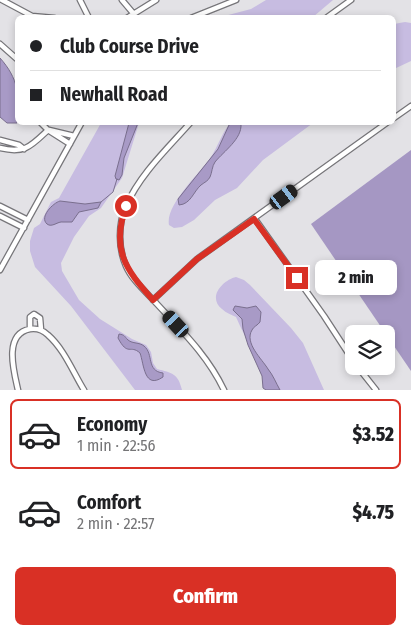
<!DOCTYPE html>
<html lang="en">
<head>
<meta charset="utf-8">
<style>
  :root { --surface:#fff; --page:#f2f2f2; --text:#202124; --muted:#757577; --line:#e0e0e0; --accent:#d93025 }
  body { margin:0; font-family:"Fira Sans Condensed",sans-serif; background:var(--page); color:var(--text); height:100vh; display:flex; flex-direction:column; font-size:19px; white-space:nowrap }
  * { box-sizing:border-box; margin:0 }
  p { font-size:16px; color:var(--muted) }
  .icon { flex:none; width:28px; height:28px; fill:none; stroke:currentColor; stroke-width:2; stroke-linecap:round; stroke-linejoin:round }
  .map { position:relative; height:390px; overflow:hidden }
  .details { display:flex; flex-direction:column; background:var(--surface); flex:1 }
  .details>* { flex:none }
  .guide { position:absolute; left:15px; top:15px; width:381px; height:110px; border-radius:8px; box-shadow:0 2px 8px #0003; display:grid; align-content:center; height:110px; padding:0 15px; background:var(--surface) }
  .controls { position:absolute; left:345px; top:325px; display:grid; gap:10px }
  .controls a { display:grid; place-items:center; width:50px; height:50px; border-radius:8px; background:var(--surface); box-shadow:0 2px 8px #0003; font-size:25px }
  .end { position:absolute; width:22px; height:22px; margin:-11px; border:6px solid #d93025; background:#fff; box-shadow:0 0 0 2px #fff }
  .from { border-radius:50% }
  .bubble { position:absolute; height:35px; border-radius:8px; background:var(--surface); box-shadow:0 2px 8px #0003; font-size:16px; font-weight:800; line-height:35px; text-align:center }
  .car { position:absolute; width:15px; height:30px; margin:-15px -8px; border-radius:6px; box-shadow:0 0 4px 1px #0007; background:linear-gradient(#222 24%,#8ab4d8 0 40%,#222 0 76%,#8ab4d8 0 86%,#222 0) }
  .guide b { display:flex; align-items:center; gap:18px; height:48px; font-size:19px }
  .guide b+b { border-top:1px solid var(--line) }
  .guide i { width:12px; height:12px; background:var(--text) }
  ul { padding:9px 0 0; list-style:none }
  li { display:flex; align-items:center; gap:15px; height:70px; margin:0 10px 8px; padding:0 5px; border:2px solid transparent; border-radius:8px }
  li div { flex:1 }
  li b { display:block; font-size:19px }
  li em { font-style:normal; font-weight:800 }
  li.active { border-color:var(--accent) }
  li>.icon { width:45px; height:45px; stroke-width:1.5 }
  .action { display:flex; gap:10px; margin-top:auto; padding:10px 15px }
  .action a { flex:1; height:58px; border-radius:8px; background:var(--accent); color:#fff; font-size:20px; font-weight:800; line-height:58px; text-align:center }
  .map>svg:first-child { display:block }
  .green { fill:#c7bce1 }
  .forest { fill:#a597c3 }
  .water { fill:#a89ac6; stroke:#7a6f8e }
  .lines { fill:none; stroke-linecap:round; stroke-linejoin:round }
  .stream { stroke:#7a6f8e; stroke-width:1 }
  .street-casing { stroke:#767579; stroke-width:7 }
  .street { stroke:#fff; stroke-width:4.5 }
  .route { stroke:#d93025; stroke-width:6 }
</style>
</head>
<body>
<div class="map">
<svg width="411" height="390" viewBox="0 0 411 390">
  <rect width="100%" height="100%" fill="#e3e2e6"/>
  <path class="green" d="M266,0H333L313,17L217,18L251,9Z
    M405,22L411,23V61L394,69V24Z
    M101,123H139L122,178L101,208L89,216L74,237L61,263L62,271L79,300L100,319L132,339L146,345L151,352L153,363L157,369C172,373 178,373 182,390H135L71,306L35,267L30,251V241L34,228L40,224L51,202L59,198Z
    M230,123H313L263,160L237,188L215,200L194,220L182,227L174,228L169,225C165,205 200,173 211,157C218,146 222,133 230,123Z
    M236,277L244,280L250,285L291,328L303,343L324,390H274C261,366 247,342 236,317C232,315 226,313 222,309C207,297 223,280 236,277Z"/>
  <path class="forest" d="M411,150V371L311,224Z"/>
  <path class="water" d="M0,58C18,78 21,97 17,123H7L0,117Z
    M129,123H138L124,158L122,175L119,180L116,179L115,176Z
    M232,123L241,124C242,139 224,151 215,162C212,166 212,173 210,177C208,181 205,182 201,185C193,192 191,204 179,205L178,199L218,149L229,125Z
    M60,201L85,204L101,202L98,208L79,212L72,222C69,222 66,222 63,222C58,221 52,228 47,224C39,217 53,203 60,201Z
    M235,306L247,308L256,306L261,312L260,322C258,325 253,327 252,330C244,343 262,359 268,369C273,375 276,383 280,390H266L263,388L262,376L248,345L243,329L242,319L233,310Z
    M119,334C125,335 124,336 128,340C133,344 139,342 144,346C154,354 146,371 163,373V377C144,390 144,364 140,353C130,344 128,357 118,338Z"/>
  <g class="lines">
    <path class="stream" d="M101,202L113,192L117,179"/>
    <g class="street-casing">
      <path id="street" d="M2,0L32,16L54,18
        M80,0L89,18
        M122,0L133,13
        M127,18L156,0
        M191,18L236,0
        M326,18L351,0
        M0,44L18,60
        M394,118L411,106
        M40,122L48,130L70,144
        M191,122C168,148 140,174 126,206C118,224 118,248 126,266C132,280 146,292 157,304C182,331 208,356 224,390
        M49,130L74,136
        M0,140L19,145L24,149
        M0,148C25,154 31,146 48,130
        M0,206L28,220
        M0,216L24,228
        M255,219L324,316L354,362
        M0,270L82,122
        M153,300L197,259L388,122
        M30,329V317L34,314L40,318L41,330
        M357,366L376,390
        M18,390C14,372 3,334 30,329C37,328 43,330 48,335C64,349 73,372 84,390"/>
    </g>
    <use href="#street" class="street"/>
  </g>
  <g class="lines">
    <path class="route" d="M126,206C111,249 125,269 153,300L197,259L254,219L297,278"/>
  </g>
</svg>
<div class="controls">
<a><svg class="icon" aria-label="layers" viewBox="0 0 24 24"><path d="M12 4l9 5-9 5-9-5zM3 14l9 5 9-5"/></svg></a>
</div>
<i class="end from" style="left:126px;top:206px"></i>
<i class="end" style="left:297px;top:278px"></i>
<div class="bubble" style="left:315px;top:260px;width:82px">2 min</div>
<i class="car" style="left:284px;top:197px;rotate:54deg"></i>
<i class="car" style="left:176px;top:324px;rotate:317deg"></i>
<div class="guide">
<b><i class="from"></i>Club Course Drive</b>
<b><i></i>Newhall Road</b>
</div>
</div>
<section class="details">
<ul>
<li class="active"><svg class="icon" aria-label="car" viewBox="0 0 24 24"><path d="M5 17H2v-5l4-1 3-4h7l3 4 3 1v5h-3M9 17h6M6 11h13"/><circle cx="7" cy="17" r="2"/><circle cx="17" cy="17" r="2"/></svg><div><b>Economy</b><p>1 min · 22:56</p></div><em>$3.52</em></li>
<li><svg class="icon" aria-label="car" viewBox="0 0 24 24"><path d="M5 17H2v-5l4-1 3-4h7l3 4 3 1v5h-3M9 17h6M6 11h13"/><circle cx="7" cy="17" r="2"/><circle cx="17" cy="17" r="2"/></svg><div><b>Comfort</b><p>2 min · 22:57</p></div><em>$4.75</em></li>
</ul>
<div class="action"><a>Confirm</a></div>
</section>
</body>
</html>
